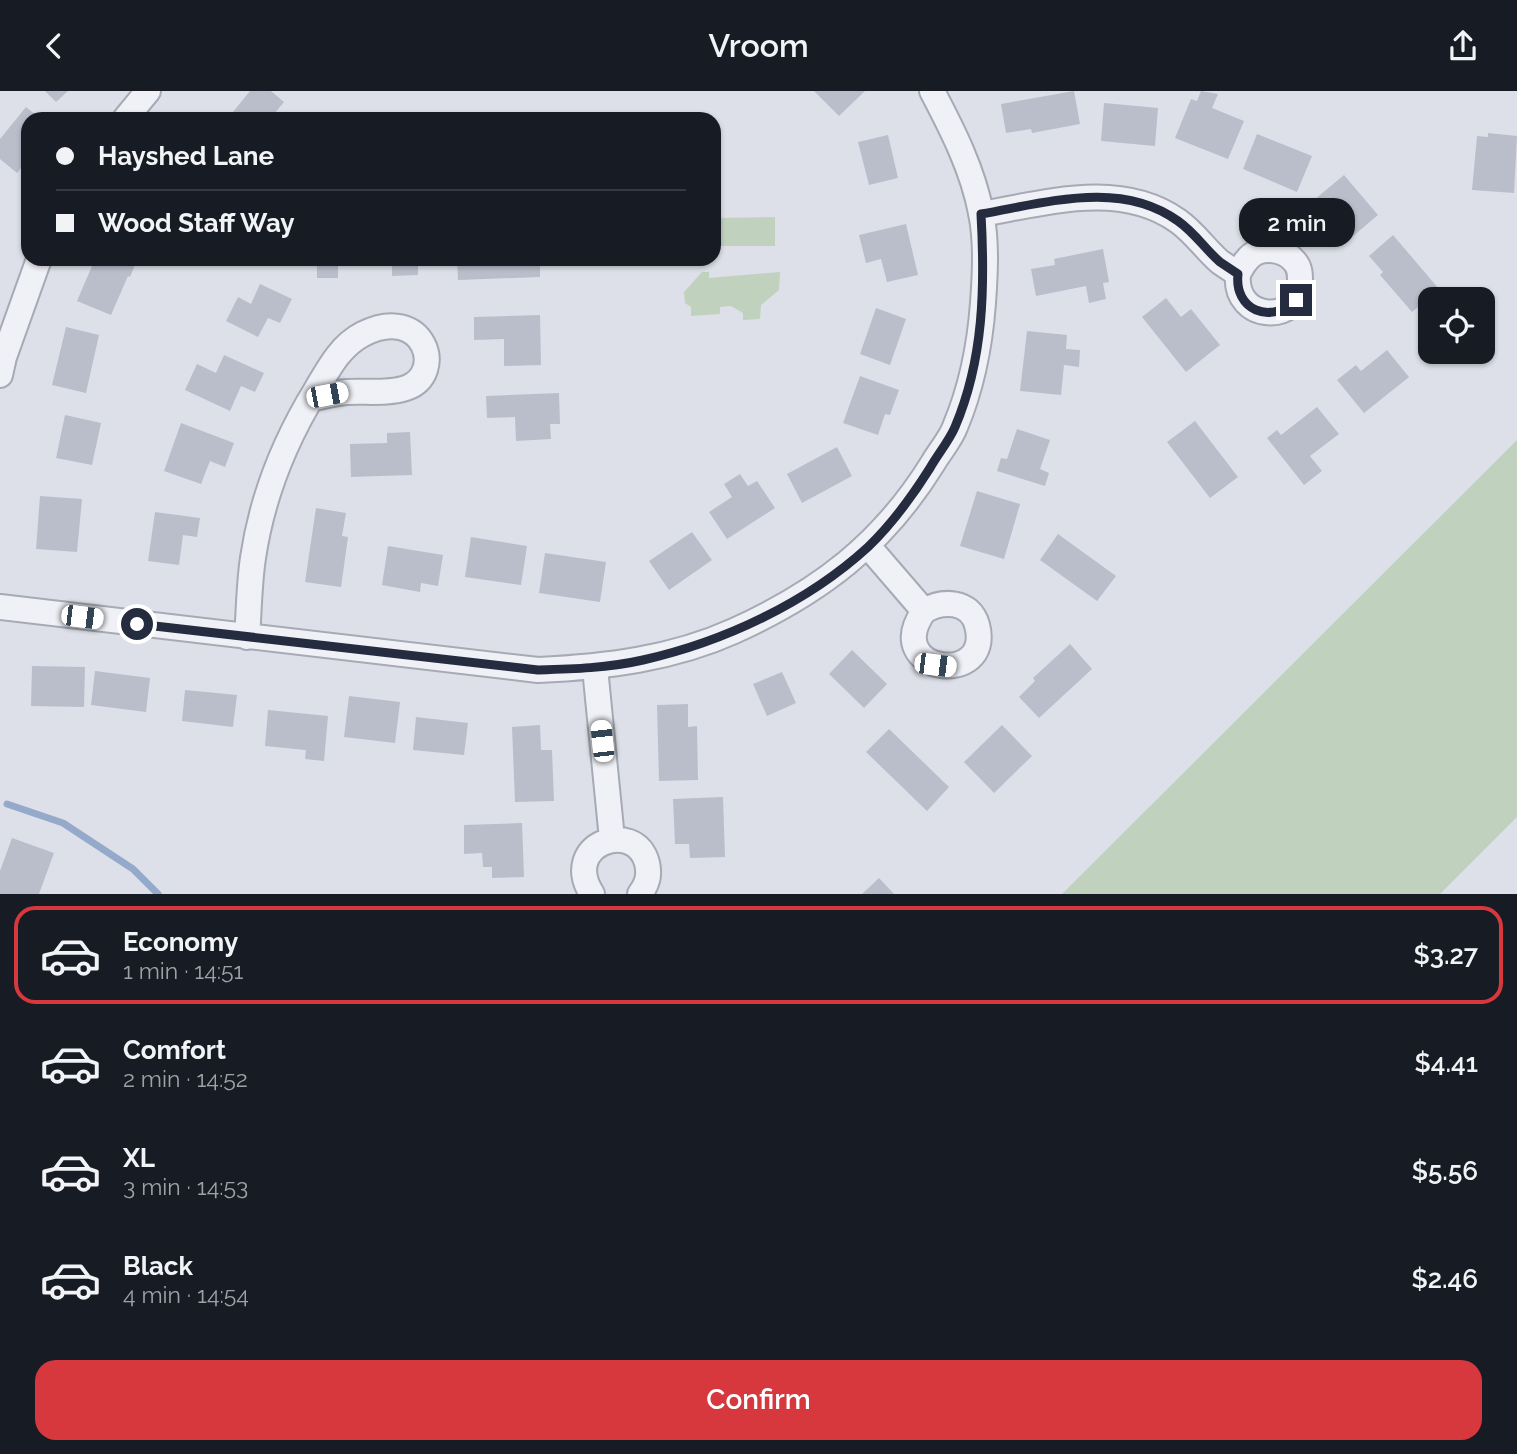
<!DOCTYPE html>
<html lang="en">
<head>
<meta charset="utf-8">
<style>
  :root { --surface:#171b24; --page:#242831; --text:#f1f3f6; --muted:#9ea1a6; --line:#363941; --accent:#d6383e }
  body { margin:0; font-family:Raleway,sans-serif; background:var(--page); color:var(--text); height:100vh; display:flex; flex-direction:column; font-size:26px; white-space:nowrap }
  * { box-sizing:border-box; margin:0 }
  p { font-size:23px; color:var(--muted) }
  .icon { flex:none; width:38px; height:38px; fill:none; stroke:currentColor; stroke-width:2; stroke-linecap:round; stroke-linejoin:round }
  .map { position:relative; height:803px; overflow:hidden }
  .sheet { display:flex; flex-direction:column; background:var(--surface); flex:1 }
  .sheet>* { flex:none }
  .guide { position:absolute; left:21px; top:21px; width:700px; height:154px; border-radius:21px; box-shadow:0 2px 5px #0004; display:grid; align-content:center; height:154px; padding:0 35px; background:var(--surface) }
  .tools { position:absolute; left:1418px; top:196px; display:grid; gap:14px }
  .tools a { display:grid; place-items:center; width:77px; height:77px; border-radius:14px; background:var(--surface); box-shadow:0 2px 5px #0004; font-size:35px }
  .end { position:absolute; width:32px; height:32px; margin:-16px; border:9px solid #252c3f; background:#fff; box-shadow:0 0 0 4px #fff }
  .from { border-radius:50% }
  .bubble { position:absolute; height:49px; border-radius:21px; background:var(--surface); box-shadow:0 2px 5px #0004; font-size:23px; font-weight:600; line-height:49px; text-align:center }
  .car { position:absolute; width:21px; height:42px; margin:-21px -10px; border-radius:9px; box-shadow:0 0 5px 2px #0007; background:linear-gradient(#fff 24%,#345 0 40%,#fff 0 76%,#345 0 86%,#fff 0) }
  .guide b { display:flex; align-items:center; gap:24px; height:66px; font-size:26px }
  .guide b+b { border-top:2px solid var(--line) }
  .guide i { width:18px; height:18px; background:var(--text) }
  ul { padding:12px 0 0; list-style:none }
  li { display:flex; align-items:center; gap:21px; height:98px; margin:0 14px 10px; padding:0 21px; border:4px solid transparent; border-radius:21px }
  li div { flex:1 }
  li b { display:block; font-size:26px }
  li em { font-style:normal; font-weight:600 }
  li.selected { border-color:var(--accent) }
  li>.icon { width:63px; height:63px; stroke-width:1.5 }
  .action { display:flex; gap:14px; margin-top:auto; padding:14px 35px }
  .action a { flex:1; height:80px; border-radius:21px; background:var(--accent); color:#fff; font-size:28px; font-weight:600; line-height:80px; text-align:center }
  header { display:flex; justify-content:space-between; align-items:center; height:91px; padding:0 35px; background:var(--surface); font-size:32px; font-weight:600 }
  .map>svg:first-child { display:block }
  .green { fill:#c0d2bd }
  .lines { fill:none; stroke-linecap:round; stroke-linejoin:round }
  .stream { stroke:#95a9ca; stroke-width:7 }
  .building { fill:#babecb }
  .minor-casing { stroke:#a6aab5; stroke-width:28 }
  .minor { stroke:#f0f1f6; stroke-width:24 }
  .route { stroke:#252c3f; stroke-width:9 }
</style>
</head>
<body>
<header><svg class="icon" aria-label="back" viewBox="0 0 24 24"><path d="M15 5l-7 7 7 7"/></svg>Vroom<svg class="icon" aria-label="share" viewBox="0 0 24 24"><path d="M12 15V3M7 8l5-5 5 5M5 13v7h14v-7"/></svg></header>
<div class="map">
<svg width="1517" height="803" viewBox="0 0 1517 803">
  <rect width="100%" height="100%" fill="#dde0e8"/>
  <path class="green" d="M775,126V155H714V127Z
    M702,181H709V187L780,181L779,199L761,214L760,228L743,229V222L731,215L720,216V223L691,225V216L685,212L684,201Z
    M1517,349V726L1440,803H1062Z"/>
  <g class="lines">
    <path class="stream" d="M7,713L63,732L133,778L158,803"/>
  </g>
  <path class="building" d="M45,0H68L56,11Z
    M250,0H271L284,11L270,28H230L228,27Z
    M814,0H865L839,25Z
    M1074,0L1080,33L1032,42L1031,38L1006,42L1001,13Z
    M1201,0L1218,3L1212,17L1244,30L1228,68L1175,47L1191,8L1197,10Z
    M1104,12L1158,17L1155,55L1101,50Z
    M26,16L41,28H28V68L17,82L0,68V48Z
    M1488,42L1517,45L1514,102L1472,99L1477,45L1488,46Z
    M1257,43L1312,65L1297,101L1243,78Z
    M888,44L898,87L869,94L858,51Z
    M1344,84L1378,124L1352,146L1341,134L1337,137L1314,109Z
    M906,133L918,184L887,191L881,168L866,172L859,144Z
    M1393,144L1439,198L1412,221L1380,184L1383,181L1369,165Z
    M1103,158L1109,191L1103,192L1106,208L1089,212L1086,195L1036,205L1031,178L1055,174L1054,168Z
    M95,168H120L135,174L130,186L128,185L111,224L77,210Z
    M317,168H338V187H317Z
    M392,168H418V184L392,185Z
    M457,168H540V186L458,189Z
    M260,193L292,208L280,232L268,227L258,246L226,230L238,206L251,213Z
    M1166,207L1181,226L1191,218L1220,254L1186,281L1142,226Z
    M876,217L906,228L890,274L860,263Z
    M540,224L541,274L504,275V248L474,249V226Z
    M66,236L99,244L86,302L52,294Z
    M1027,240L1067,244L1066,258L1080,259L1079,276L1064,274L1061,304L1020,300Z
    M1387,259L1409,286L1364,322L1337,289L1356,274L1361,280Z
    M224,264L264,282L255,301L241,295L230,320L185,299L197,273L216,282Z
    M860,285L899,299L890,324L885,323L878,344L843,332Z
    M559,302L560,333H550L551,348L516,350L515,326L487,327L486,305Z
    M1317,316L1339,343L1310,365L1322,380L1304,394L1267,347L1277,339L1281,344Z
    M65,324L101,332L92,374L56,367Z
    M1195,330L1238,386L1210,407L1167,351Z
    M181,332L234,352L225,376L210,370L201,393L164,380Z
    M1017,338L1050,349L1040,378L1049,382L1045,395L997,380L1001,367L1007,368Z
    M410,341L412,384L351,386L350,353L387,352V342Z
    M837,356L852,385L802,412L787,383Z
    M740,383L748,395L757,390L775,417L727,448L709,421L732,406L724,393Z
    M977,400L1020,413L1004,468L960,455Z
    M40,405L82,408L77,461L36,458Z
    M316,417L346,422L342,445L348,446L341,496L305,491Z
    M155,421L200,427L197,446L183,444L179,474L148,470Z
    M692,441L712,469L669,499L649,470Z
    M1058,443L1116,485L1097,510L1040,469Z
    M471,446L527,455L521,494L465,486Z
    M388,455L443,464L438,495L421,492L420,501L382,494Z
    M545,462L606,471L600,511L539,502Z
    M1070,553L1092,578L1039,627L1019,606L1035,590L1033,587Z
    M852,559L887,593L864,617L829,583Z
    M32,575L85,576L84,616L31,615Z
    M95,580L150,587L146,621L91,614Z
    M782,581L796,612L767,625L753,593Z
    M185,599L237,604L233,636L182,630Z
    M349,605L400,611L395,652L344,646Z
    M688,613V636L697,635L698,689L659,690L657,614Z
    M268,619L328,625L324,670L305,668L306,659L265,655Z
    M416,626L468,632L464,664L413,659Z
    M540,634L541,659H552L554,710L515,711L512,636Z
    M1002,634L1032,665L994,702L964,671Z
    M889,638L949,696L927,720L866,661Z
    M723,706L725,766L690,767L689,753H675L673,708Z
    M522,732L524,786L492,787V776H483L482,762L464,763V734Z
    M12,747L54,762L39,803H0V780Z
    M879,787L894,803H862Z"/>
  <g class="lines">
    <g class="minor-casing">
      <path id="minor" d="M125,28L148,0
        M981,123C1046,112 1120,89 1178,130C1195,142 1205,158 1220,171C1226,175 1232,179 1238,183C1241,178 1243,173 1247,169C1258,154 1283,157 1294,170C1300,176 1300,183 1300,190C1302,234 1233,232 1238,183
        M0,284L4,266L39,168
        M868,455L924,520C880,582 994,597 977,534C970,509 942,509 924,520
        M0,516L538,579C605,576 672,568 734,540C820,501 883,453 933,372C940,360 950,349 955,336C971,298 980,253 983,212C985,184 987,151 981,122C973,79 952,38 932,0
        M247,546C249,520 249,493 253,467C262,406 284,351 316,299C329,277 340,255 363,243C424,212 447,283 406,297C389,303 365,300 347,301C335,302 323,305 311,308
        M595,577L612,748
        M592,803C560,753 635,727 647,772C650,785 647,793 640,803"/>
    </g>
    <use href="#minor" class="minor"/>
  </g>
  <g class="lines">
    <path class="route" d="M137,533L538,579C573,578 608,577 643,569C723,551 807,512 868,456C892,433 913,404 930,377C938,363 949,350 955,336C984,268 985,195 981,123C1046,112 1120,88 1178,130C1195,142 1205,158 1220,171C1226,175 1232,179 1238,183C1234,219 1270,234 1296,209"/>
  </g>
</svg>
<div class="tools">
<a><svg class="icon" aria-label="locate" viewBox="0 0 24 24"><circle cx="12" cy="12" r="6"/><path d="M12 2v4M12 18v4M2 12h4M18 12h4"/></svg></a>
</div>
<i class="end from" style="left:137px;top:533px"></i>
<i class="end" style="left:1296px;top:209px"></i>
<div class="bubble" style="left:1239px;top:107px;width:116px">2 min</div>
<i class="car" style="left:327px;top:304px;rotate:79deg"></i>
<i class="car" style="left:82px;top:526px;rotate:97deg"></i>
<i class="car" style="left:935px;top:574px;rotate:97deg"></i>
<i class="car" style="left:602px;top:650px;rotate:354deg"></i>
<div class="guide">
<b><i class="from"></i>Hayshed Lane</b>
<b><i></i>Wood Staff Way</b>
</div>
</div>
<section class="sheet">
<ul>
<li class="selected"><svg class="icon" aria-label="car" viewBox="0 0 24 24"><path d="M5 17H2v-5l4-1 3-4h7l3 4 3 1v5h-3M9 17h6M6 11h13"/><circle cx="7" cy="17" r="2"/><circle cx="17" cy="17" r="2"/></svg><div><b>Economy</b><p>1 min · 14:51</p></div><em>$3.27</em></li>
<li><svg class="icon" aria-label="car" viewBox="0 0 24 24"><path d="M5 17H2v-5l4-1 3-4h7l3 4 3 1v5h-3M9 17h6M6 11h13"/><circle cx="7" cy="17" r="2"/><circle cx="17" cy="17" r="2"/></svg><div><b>Comfort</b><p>2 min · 14:52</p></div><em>$4.41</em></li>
<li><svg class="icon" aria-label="car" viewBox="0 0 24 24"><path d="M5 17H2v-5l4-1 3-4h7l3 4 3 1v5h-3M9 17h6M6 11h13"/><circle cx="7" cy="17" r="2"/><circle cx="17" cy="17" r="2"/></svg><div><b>XL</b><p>3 min · 14:53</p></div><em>$5.56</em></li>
<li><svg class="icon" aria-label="car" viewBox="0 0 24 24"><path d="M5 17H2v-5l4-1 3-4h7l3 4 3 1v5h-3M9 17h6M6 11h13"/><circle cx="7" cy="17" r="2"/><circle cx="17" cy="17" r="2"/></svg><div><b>Black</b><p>4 min · 14:54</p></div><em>$2.46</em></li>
</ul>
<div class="action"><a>Confirm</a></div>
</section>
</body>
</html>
